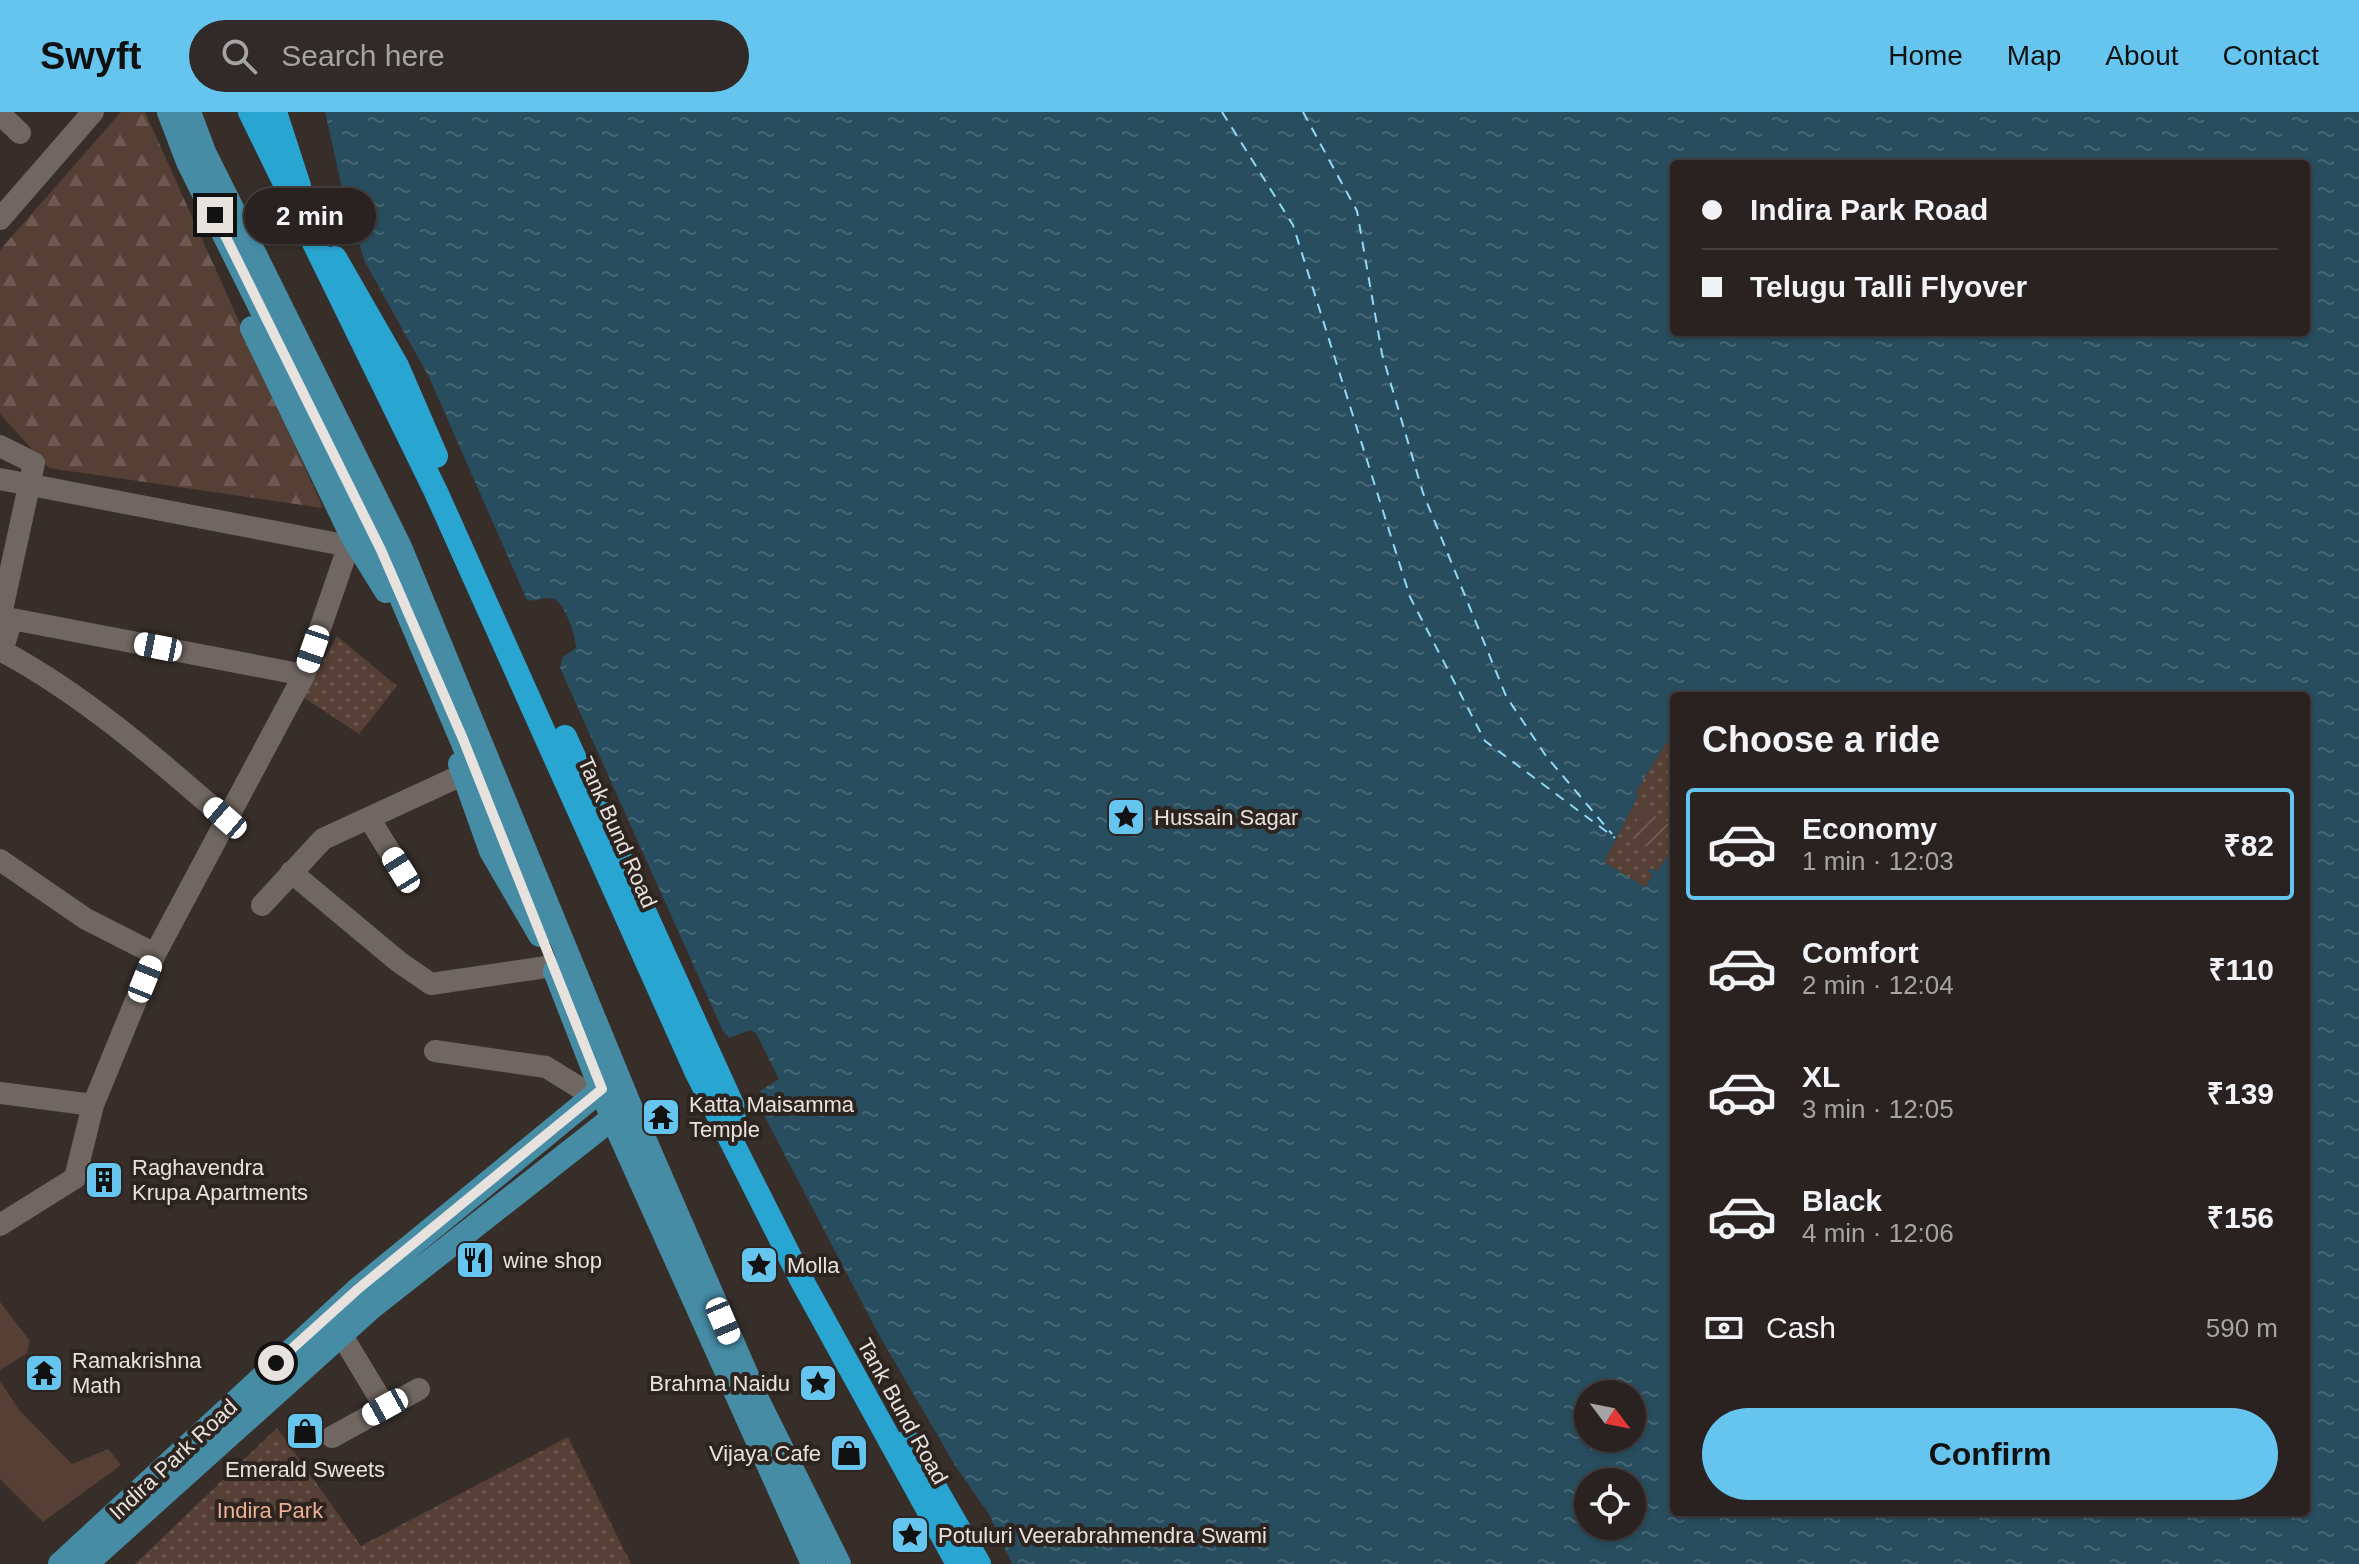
<!DOCTYPE html>
<html lang="en">
<head>
<meta charset="utf-8">
<style>
  :root { --surface:#292220; --page:#312a29; --text:#f1f3f6; --muted:#a5a4a5; --line:#453f3e; --accent:#65c5ee }
  body { margin:0; font-family:Helvetica,sans-serif; background:var(--page); color:var(--text); height:100vh; display:flex; flex-direction:column; font-size:30px; white-space:nowrap }
  * { box-sizing:border-box; margin:0 }
  p { font-size:26px; color:var(--muted) }
  .icon { flex:none; width:44px; height:44px; fill:none; stroke:currentColor; stroke-width:2; stroke-linecap:round; stroke-linejoin:round }
  .map { position:relative; flex:1; overflow:hidden }
  .side { position:absolute; left:1670px; top:580px; width:640px; height:824px; display:flex; flex-direction:column; background:var(--surface); border-radius:8px; box-shadow:0 2px 6px #0004,0 0 0 2px var(--line) }
  .side>* { flex:none }
  .hud { position:absolute; left:1670px; top:48px; width:640px; height:176px; border-radius:8px; box-shadow:0 2px 6px #0004,0 0 0 2px var(--line); display:grid; align-content:center; height:176px; padding:0 32px; background:var(--surface) }
  .needle { width:52px; rotate:122deg }
  .fabs { position:absolute; left:1574px; top:1268px; display:grid; gap:16px }
  .fabs a { display:grid; place-items:center; width:72px; height:72px; border-radius:50%; background:var(--surface); box-shadow:0 2px 6px #0004,0 0 0 2px var(--line); font-size:40px }
  .end { position:absolute; width:36px; height:36px; margin:-18px; border:10px solid #e8e2df; background:#111; box-shadow:0 0 0 4px #111 }
  .from { border-radius:50% }
  .bubble { position:absolute; height:56px; border-radius:28px; background:var(--surface); box-shadow:0 2px 6px #0004,0 0 0 2px var(--line); font-size:26px; font-weight:700; line-height:56px; text-align:center }
  .car { position:absolute; width:24px; height:48px; margin:-24px -12px; border-radius:10px; box-shadow:0 0 6px 2px #0007; background:linear-gradient(#fff 24%,#345 0 40%,#fff 0 76%,#345 0 86%,#fff 0) }
  .hud b { display:flex; align-items:center; gap:28px; height:76px; font-size:30px }
  .hud b+b { border-top:2px solid var(--line) }
  .hud i { width:20px; height:20px; background:var(--text) }
  ul { padding:0; list-style:none }
  li { display:flex; align-items:center; gap:24px; height:112px; margin:0 16px 12px; padding:0 16px; border:4px solid transparent; border-radius:8px }
  li div { flex:1 }
  li b { display:block; font-size:30px }
  li em { font-style:normal; font-weight:700 }
  li.current { border-color:var(--accent) }
  li>.icon { width:72px; height:72px; stroke-width:1.5 }
  h2 { padding:0 32px; font-size:36px; line-height:96px }
  .pay { display:flex; align-items:center; gap:20px; height:88px; padding:0 32px; font-size:30px }
  .pay p { margin-inline-start:auto }
  .button { display:flex; gap:16px; margin-top:auto; padding:16px 32px }
  .button a { flex:1; height:92px; border-radius:48px; background:var(--accent); color:#111; font-size:32px; font-weight:700; line-height:92px; text-align:center }
  header { display:flex; align-items:center; gap:48px; box-sizing:border-box; height:112px; padding:0 40px; background:var(--accent); color:#111 }
  header strong { font-size:38px }
  nav { display:flex; gap:44px; margin-inline-start:auto; font-size:28px }
  .search { width:560px; height:72px; background:var(--page); display:flex; align-items:center; gap:20px; box-sizing:border-box; padding:0 28px; border-radius:44px; color:var(--muted); font-size:30px }
  .map>svg:first-child { display:block }
  .grass { fill:#563f35 }
  .forest { fill:url(#forest-firs) }
  .park { fill:url(#park-dots) }
  .garden { fill:url(#garden-furrows) }
  .water { fill:url(#water-ripples); fill-rule:evenodd }
  .lines { fill:none; stroke-linecap:round; stroke-linejoin:round }
  .ferry { stroke:#93d8f7; stroke-width:2; stroke-dasharray:10 8; stroke-linecap:butt }
  .minor { stroke:#716762; stroke-width:22 }
  .major { stroke:#468ca5; stroke-width:24 }
  .highway { stroke:#29a5d2; stroke-width:24 }
  .route { stroke:#e8e2df; stroke-width:10 }
  .labels { text-anchor:middle; stroke-width:8; stroke-linejoin:round; paint-order:stroke }
  .poi-label { font-size:22px; fill:#e8e2df; stroke:#2d2420; text-anchor:start }
  .street-label { font-size:22px; fill:#e8e2df; stroke:#2d2420 }
  .park-label { font-size:22px; fill:#edb095; stroke:#2d2420 }
</style>
</head>
<body>
<header>
<strong>Swyft</strong>
<div class="search"><svg class="icon" aria-label="search" viewBox="0 0 24 24"><circle cx="10" cy="10" r="6"/><path d="M15 15l6 6"/></svg>Search here</div>
<nav><a>Home</a><a>Map</a><a>About</a><a>Contact</a></nav>
</header>
<div class="map">
<svg width="2359" height="1452" viewBox="0 0 2359 1452">
  <defs>
    <pattern id="forest-firs" width="22" height="20" patternUnits="userSpaceOnUse" patternTransform="scale(2)"><rect width="22" height="20" fill="#563f35"/><path d="M5 1l3.5 6h-7zM16 11l3.5 6h-7z" fill="#6e5a52"/></pattern>
    <pattern id="park-dots" width="8" height="8" patternUnits="userSpaceOnUse" patternTransform="scale(2)"><rect width="8" height="8" fill="#563f35"/><path d="M2 2h.1M6 6h.1" fill="none" stroke="#6e5a52" stroke-width="1.8" stroke-linecap="round"/></pattern>
    <pattern id="garden-furrows" width="10" height="10" patternUnits="userSpaceOnUse" patternTransform="scale(2)"><rect width="10" height="10" fill="#563f35"/><path d="M-1 1l2-2M0 10L10 0M9 11l2-2" fill="none" stroke="#6e5a52"/></pattern>
    <pattern id="water-ripples" width="26" height="14" patternUnits="userSpaceOnUse" patternTransform="scale(2)"><rect width="26" height="14" fill="#274d5e"/><path d="M2 4q2-2 4 0t4 0M15 11q2-2 4 0t4 0" fill="none" stroke="#466675"/></pattern>
  </defs>
  <rect width="100%" height="100%" fill="#372e2a"/>
  <path class="grass" d="M0,1190L30,1229L27,1241L0,1258Z
    M0,1269L19,1298L72,1352L108,1337L121,1353L43,1410L0,1367Z"/>
  <path class="forest" d="M121,0H145L323,396L49,356L0,302V138Z"/>
  <path class="park" d="M337,524L397,574L359,622L303,585Z
    M1674,628V733L1657,760L1650,756L1653,762L1645,775L1604,750L1638,684L1634,682L1666,631L1671,634Z
    M277,1316L361,1434L568,1325L631,1452H135Z"/>
  <path class="garden" d="M1644,697L1669,712L1653,739L1628,724Z"/>
  <path class="water" d="M325,0H2359V1452H1012L989,1402L956,1355L879,1223L757,990L761,978L779,967L756,921L750,918L729,926L723,919L560,556L563,545L576,536C576,525 565,491 554,487C545,484 536,490 527,488L429,265L365,150L343,81ZM1674,52H2306V220H1674ZM1674,584H2306V1400H1674V733L1657,760L1650,756L1648,759L1653,763L1645,775L1604,750L1638,684L1635,681L1666,631L1671,634L1674,628ZM1588,1282H1632V1326H1588ZM1588,1370H1632V1414H1588Z"/>
  <g class="lines">
    <path class="ferry" d="M1222,0L1293,113L1410,485L1485,629L1615,726
      M1303,0L1357,99L1382,242L1423,381L1506,584L1546,644L1612,722"/>
    <path class="minor" d="M0,2L20,21
      M0,107L93,0
      M0,334L34,351L0,507
      M0,367L349,434
      M12,507L2,539C83,582 156,646 225,706
      M0,515L12,507L304,563
      M369,706L401,758
      M0,748L86,807L155,842
      M291,760L399,850L431,872L553,854
      M262,793L323,727L464,662
      M435,939L546,955L593,984
      M0,981L93,993
      M0,1113L75,1066L93,993L155,842L304,563L352,424
      M341,1222L385,1295
      M332,1325L419,1277"/>
    <path class="major" d="M169,0L188,50L381,438L479,669
      M189,0L204,40L400,435L630,994L758,1289L839,1452
      M252,216L352,424L386,479
      M460,652L491,739L540,823
      M555,859L612,1005L813,1452
      M60,1452L358,1177L602,977L613,971
      M86,1452L372,1195L624,997"/>
    <path class="highway" d="M250,0L436,380L696,959L801,1167L958,1452
      M275,0L299,74
      M335,146L397,254L436,344
      M565,625L735,999
      M908,1329L979,1452"/>
  </g>
  <g class="lines">
    <path class="route" d="M215,103L381,438L463,627L602,977L358,1177L276,1251"/>
  </g>
  <defs>
    <g id="sight-square" transform="scale(2)"><rect x="-9" y="-9" width="18" height="18" rx="4" fill="#65c5ee" stroke="#2d2420"/><path d="M0-6L1.8-2.2L6-1.7L2.9 1.2L3.7 5.4L0 3.3L-3.7 5.4L-2.9 1.2L-6-1.7L-1.8-2.2Z" fill="#111"/></g>
    <g id="temple-square" transform="scale(2)"><rect x="-9" y="-9" width="18" height="18" rx="4" fill="#65c5ee" stroke="#2d2420"/><path d="M0-6L5-2H3V0L6.5 2.5H4V6H1.5V3h-3V6H-4V2.5H-6.5L-3 0V-2H-5Z" fill="#111"/></g>
    <g id="building-square" transform="scale(2)"><rect x="-9" y="-9" width="18" height="18" rx="4" fill="#65c5ee" stroke="#2d2420"/><path d="M-4-6H4V6H1V3H-1V6H-4ZM-2.5-4.3h1.7v1.8h-1.7ZM.8-4.3h1.7v1.8H.8ZM-2.5-1h1.7V.8h-1.7ZM.8-1h1.7V.8H.8Z" fill="#111"/></g>
    <g id="restaurant-square" transform="scale(2)"><rect x="-9" y="-9" width="18" height="18" rx="4" fill="#65c5ee" stroke="#2d2420"/><path d="M-5-6h1v4h1v-4h1v4h1v-4h1v5L-1.5 .5V6h-2V.5L-5-1ZM5-6V6H3V1.5H1.5Q1.5-4 5-6Z" fill="#111"/></g>
    <g id="shop-square" transform="scale(2)"><rect x="-9" y="-9" width="18" height="18" rx="4" fill="#65c5ee" stroke="#2d2420"/><path d="M-5-2.5h2.3a2.7 3.5 0 0 1 5.4 0H5L5.5 6h-11ZM-1.5-2.5h3a1.5 2.3 0 0 0-3 0Z" fill="#111"/></g>
  </defs>
  <g fill-rule="evenodd">
    <use href="#sight-square" x="1126" y="705"/>
    <use href="#temple-square" x="661" y="1005"/>
    <use href="#building-square" x="104" y="1068"/>
    <use href="#restaurant-square" x="475" y="1148"/>
    <use href="#sight-square" x="759" y="1153"/>
    <use href="#temple-square" x="44" y="1261"/>
    <use href="#sight-square" x="818" y="1271"/>
    <use href="#shop-square" x="305" y="1319"/>
    <use href="#shop-square" x="849" y="1341"/>
    <use href="#sight-square" x="910" y="1423"/>
  </g>
  <g class="labels">
    <g class="poi-label">
      <text x="1154" y="713">Hussain Sagar</text>
      <text x="689" y="1000">Katta Maisamma<tspan x="689" dy="25">Temple</tspan></text>
      <text x="132" y="1063">Raghavendra<tspan x="132" dy="25">Krupa Apartments</tspan></text>
      <text x="503" y="1156">wine shop</text>
      <text x="787" y="1161">Molla</text>
      <text x="72" y="1256">Ramakrishna<tspan x="72" dy="25">Math</tspan></text>
      <text x="790" y="1279" text-anchor="end">Brahma Naidu</text>
      <text x="821" y="1349" text-anchor="end">Vijaya Cafe</text>
      <text x="305" y="1365" text-anchor="middle">Emerald Sweets</text>
      <text x="938" y="1431">Potuluri Veerabrahmendra Swami</text>
    </g>
    <g class="street-label">
      <text transform="translate(618 720) rotate(66)" y="8">Tank Bund Road</text>
      <text transform="translate(903 1299) rotate(61)" y="8">Tank Bund Road</text>
      <text transform="translate(173 1347) rotate(-43)" y="8">Indira Park Road</text>
    </g>
    <g class="park-label">
      <text x="270" y="1406">Indira Park</text>
    </g>
  </g>
</svg>
<div class="fabs">
<a><svg class="needle" viewBox="-14 -14 28 28"><path d="M0-13l5 13h-10z" fill="#e53935"/><path d="M0 13l5-13h-10z" fill="#a5a4a5"/></svg></a>
<a><svg class="icon" aria-label="locate" viewBox="0 0 24 24"><circle cx="12" cy="12" r="6"/><path d="M12 2v4M12 18v4M2 12h4M18 12h4"/></svg></a>
</div>
<i class="end from" style="left:276px;top:1251px"></i>
<i class="end" style="left:215px;top:103px"></i>
<div class="bubble" style="left:244px;top:76px;width:132px">2 min</div>
<i class="car" style="left:158px;top:535px;rotate:281deg"></i>
<i class="car" style="left:313px;top:537px;rotate:199deg"></i>
<i class="car" style="left:225px;top:706px;rotate:311deg"></i>
<i class="car" style="left:401px;top:758px;rotate:328deg"></i>
<i class="car" style="left:145px;top:867px;rotate:22deg"></i>
<i class="car" style="left:723px;top:1209px;rotate:157deg"></i>
<i class="car" style="left:385px;top:1295px;rotate:241deg"></i>
<div class="hud">
<b><i class="from"></i>Indira Park Road</b>
<b><i></i>Telugu Talli Flyover</b>
</div>
<section class="side">
<h2>Choose a ride</h2>
<ul>
<li class="current"><svg class="icon" aria-label="car" viewBox="0 0 24 24"><path d="M5 17H2v-5l4-1 3-4h7l3 4 3 1v5h-3M9 17h6M6 11h13"/><circle cx="7" cy="17" r="2"/><circle cx="17" cy="17" r="2"/></svg><div><b>Economy</b><p>1 min · 12:03</p></div><em>₹82</em></li>
<li><svg class="icon" aria-label="car" viewBox="0 0 24 24"><path d="M5 17H2v-5l4-1 3-4h7l3 4 3 1v5h-3M9 17h6M6 11h13"/><circle cx="7" cy="17" r="2"/><circle cx="17" cy="17" r="2"/></svg><div><b>Comfort</b><p>2 min · 12:04</p></div><em>₹110</em></li>
<li><svg class="icon" aria-label="car" viewBox="0 0 24 24"><path d="M5 17H2v-5l4-1 3-4h7l3 4 3 1v5h-3M9 17h6M6 11h13"/><circle cx="7" cy="17" r="2"/><circle cx="17" cy="17" r="2"/></svg><div><b>XL</b><p>3 min · 12:05</p></div><em>₹139</em></li>
<li><svg class="icon" aria-label="car" viewBox="0 0 24 24"><path d="M5 17H2v-5l4-1 3-4h7l3 4 3 1v5h-3M9 17h6M6 11h13"/><circle cx="7" cy="17" r="2"/><circle cx="17" cy="17" r="2"/></svg><div><b>Black</b><p>4 min · 12:06</p></div><em>₹156</em></li>
</ul>
<div class="pay"><svg class="icon" aria-label="cash" viewBox="0 0 24 24"><path d="M3 7h18v10H3z"/><circle cx="12" cy="12" r="2"/></svg>Cash<p>590 m</p></div>
<div class="button"><a>Confirm</a></div>
</section>
</div>
</body>
</html>
